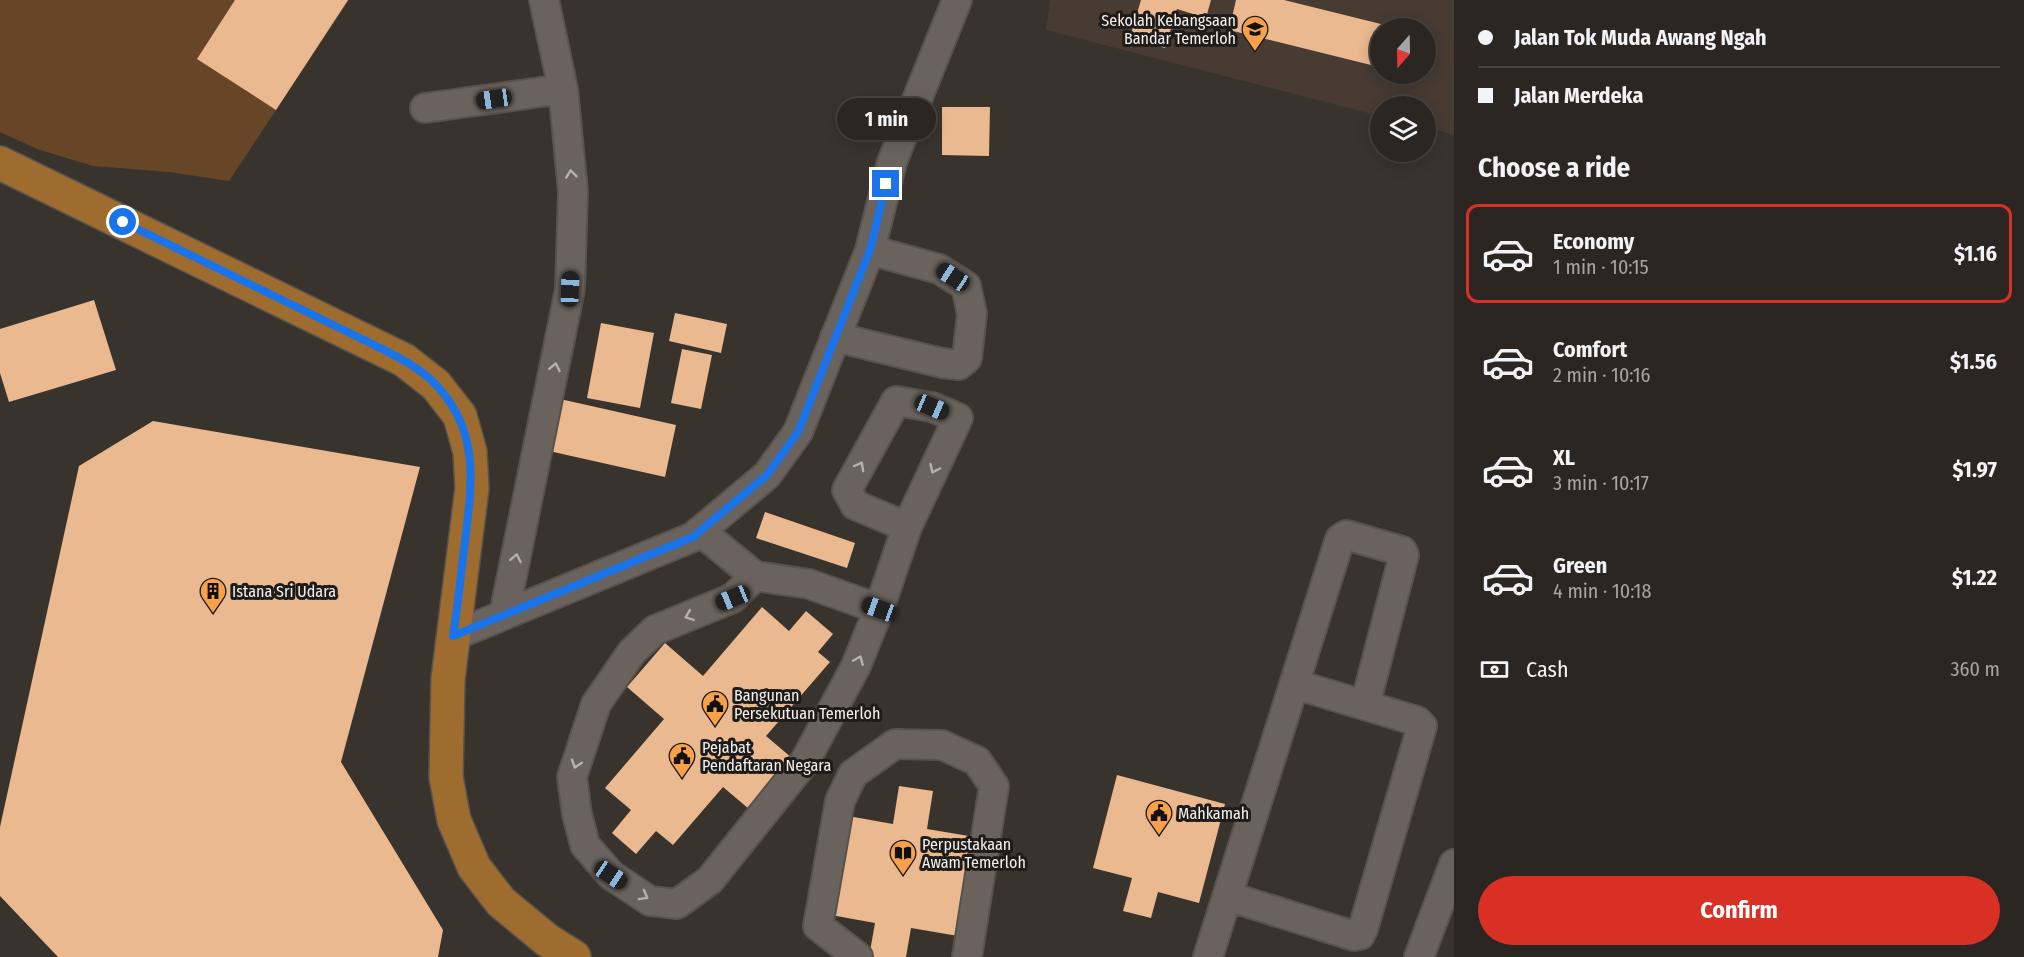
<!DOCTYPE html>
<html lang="en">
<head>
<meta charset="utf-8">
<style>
  :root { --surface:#2b2622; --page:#37322f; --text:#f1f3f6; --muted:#a6a5a5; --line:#474340; --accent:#d93025 }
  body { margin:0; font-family:"Fira Sans Condensed",sans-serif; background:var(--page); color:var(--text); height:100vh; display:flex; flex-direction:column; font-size:22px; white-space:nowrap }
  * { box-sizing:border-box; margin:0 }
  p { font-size:20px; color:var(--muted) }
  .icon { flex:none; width:33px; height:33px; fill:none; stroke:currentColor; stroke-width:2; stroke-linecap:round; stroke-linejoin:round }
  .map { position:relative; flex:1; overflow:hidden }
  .sheet { display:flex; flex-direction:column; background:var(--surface); width:570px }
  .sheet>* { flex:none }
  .banner { display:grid; align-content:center; height:132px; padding:0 24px; background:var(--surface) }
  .needle { width:39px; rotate:200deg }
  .tools { position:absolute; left:1370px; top:18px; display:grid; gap:12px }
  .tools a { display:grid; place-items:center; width:66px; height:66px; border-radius:50%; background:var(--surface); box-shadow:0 3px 15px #0003,0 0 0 2px var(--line); font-size:30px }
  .end { position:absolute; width:27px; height:27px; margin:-14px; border:8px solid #1a73e8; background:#fff; box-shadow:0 0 0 3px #fff }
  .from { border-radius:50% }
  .bubble { position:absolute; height:42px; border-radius:21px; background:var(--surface); box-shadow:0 3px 15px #0003,0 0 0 2px var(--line); font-size:20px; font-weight:700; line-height:42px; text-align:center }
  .car { position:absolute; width:18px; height:36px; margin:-18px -9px; border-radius:8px; box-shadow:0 0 4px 2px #0007; background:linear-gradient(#222 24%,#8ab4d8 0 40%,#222 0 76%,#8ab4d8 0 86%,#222 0) }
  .banner b { display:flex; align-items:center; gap:21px; height:57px; font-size:22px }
  .banner b+b { border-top:2px solid var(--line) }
  .banner i { width:15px; height:15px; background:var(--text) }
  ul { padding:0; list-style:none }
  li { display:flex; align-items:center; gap:18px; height:99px; margin:0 12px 9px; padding:0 12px; border:3px solid transparent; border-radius:12px }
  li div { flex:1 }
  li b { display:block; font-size:22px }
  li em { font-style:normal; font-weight:700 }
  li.active { border-color:var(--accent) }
  li>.icon { width:54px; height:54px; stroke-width:1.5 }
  h2 { padding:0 24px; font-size:27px; line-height:72px }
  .pay { display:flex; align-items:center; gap:15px; height:66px; padding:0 24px; font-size:22px }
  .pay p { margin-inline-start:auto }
  .action { display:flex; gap:12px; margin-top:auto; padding:12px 24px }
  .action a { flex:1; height:69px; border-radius:36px; background:var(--accent); color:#fff; font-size:24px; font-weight:700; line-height:69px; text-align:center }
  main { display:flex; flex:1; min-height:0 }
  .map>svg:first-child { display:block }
  .built { fill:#473b32; fill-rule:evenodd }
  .grass { fill:#674527 }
  .building { fill:#eab98f }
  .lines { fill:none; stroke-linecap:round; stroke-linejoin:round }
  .minor-casing { stroke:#58524e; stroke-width:32 }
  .major-casing { stroke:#58524e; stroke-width:36 }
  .minor { stroke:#6a635d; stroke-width:28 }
  .major { stroke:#9f6c2f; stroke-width:33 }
  .oneway { stroke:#b6b1ac }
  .route { stroke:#1a73e8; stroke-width:8 }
  .labels { text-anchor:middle; stroke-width:6; stroke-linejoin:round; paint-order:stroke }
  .poi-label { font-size:16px; fill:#f4f0ed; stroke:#1e1b19; text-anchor:start }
</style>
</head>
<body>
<main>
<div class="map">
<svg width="1454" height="957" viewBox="0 0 1454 957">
  <rect width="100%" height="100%" fill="#39332e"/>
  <path class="built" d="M1050,0H1454V135L1425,127V106H1380V116L1046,30ZM1380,28H1425V74H1380Z"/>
  <path class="grass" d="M0,0H349L229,181L169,172L93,166L37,149L0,132Z"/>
  <path class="building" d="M235,0H348L276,110L197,59Z
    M1141,0H1211L1206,18L1177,9L1165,48L1130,37Z
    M1236,0H1284L1389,26V28H1380L1379,67L1229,30Z
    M942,107H990L989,156L942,155Z
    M94,300L116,370L9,402L0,373V329Z
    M675,313L727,324L721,353L669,341Z
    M601,323L654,333L640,408L587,398Z
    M682,349L712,355L701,409L671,403Z
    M560,399L676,425L665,477L549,451Z
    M153,421L420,467L341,762L443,930L438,957H58L0,896V827L79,466Z
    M765,512L855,543L847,568L756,538Z
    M762,607L789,631L806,611L833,634L818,652L830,662L766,736L792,758L749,809L723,787L673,845L656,831L636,854L612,833L631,810L605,788L664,719L627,687L665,643L703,676Z
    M1117,775L1225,804L1199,903L1158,892L1151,918L1123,911L1132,878L1093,868Z
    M899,786L933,791L927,829L975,837L958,936L911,928L906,957H869L875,923L831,915L848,816L893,824Z"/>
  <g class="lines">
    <g class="minor-casing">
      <path id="minor" d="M425,108L563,89
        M835,337L942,363L959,365L967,358L972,314L966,286L939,269L870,250
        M700,531L755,576L809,584L879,609
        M755,576L733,598L655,630L632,652L596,704L572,777L577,814L585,845L611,875L650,901L677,904L710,880L805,761L856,666L879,609L907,527L958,418L932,407L896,401L847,490L855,505L907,527
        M504,615L570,289L573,191L563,89L544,0
        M453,636L693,537L767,475L798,432L870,250L892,162L957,0
        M1227,896L1354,936L1360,935L1363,929L1422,726L1417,721L1294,684
        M858,957L818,926L840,801L853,774L895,744L942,745L977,761L994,786L967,957
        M1208,957L1340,539L1346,535L1402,551L1404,555L1365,705
        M1419,957L1454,864"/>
    </g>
    <g class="major-casing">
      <path id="major" d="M0,163L404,360L436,385L460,416L470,452L472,488L448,679L446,777L454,820L474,867L501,902L547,940L574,957"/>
    </g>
    <use href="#minor" class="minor"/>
    <use href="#major" class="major"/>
  </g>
  <defs><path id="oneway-chevron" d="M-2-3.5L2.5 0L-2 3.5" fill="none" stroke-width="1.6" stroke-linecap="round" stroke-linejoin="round" transform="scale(1.5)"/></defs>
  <g class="oneway">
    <use href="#oneway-chevron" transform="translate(571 174) rotate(-96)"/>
    <use href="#oneway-chevron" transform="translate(555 367) rotate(-79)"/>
    <use href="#oneway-chevron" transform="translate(860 466) rotate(-61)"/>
    <use href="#oneway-chevron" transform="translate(934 469) rotate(115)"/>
    <use href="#oneway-chevron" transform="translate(516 558) rotate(-79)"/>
    <use href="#oneway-chevron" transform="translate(689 616) rotate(159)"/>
    <use href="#oneway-chevron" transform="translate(859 660) rotate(-67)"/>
    <use href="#oneway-chevron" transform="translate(576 764) rotate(108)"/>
    <use href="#oneway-chevron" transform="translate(644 896) rotate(29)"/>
  </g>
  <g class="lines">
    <path class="route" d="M123,222L368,342C392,354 419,366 437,386C480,432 472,484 465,541C461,573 458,605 453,636L693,537L767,475L798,432L870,250L886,184"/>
  </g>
  <defs>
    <g id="school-pin" transform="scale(1.35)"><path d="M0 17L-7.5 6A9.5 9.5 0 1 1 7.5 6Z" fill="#f8a14a" stroke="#1e1b19"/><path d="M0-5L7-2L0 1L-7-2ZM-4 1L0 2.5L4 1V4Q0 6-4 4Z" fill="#111"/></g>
    <g id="building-pin" transform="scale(1.35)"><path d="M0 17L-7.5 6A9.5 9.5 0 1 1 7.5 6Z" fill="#f8a14a" stroke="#1e1b19"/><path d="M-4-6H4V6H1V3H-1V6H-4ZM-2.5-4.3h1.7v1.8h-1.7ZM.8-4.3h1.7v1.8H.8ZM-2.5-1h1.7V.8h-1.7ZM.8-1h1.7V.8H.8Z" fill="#111"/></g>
    <g id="civic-pin" transform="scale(1.35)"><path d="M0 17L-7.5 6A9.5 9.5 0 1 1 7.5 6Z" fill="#f8a14a" stroke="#1e1b19"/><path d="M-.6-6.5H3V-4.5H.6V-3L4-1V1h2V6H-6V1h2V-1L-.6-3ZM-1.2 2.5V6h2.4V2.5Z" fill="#111"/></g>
    <g id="library-pin" transform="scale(1.35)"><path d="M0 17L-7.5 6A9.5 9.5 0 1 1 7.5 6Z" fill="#f8a14a" stroke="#1e1b19"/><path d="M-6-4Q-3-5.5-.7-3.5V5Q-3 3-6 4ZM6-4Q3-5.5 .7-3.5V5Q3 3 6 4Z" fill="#111"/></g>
  </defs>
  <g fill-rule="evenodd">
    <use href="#school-pin" x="1255" y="29"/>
    <use href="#building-pin" x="213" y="591"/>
    <use href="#civic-pin" x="715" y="704"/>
    <use href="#civic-pin" x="682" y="756"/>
    <use href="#civic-pin" x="1159" y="813"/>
    <use href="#library-pin" x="903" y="853"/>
  </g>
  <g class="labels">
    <g class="poi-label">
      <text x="1236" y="26" text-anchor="end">Sekolah Kebangsaan<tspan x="1236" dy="18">Bandar Temerloh</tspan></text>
      <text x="232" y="597">Istana Sri Udara</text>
      <text x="734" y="701">Bangunan<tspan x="734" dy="18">Persekutuan Temerloh</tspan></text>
      <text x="702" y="753">Pejabat<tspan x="702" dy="18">Pendaftaran Negara</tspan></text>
      <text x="1178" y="819">Mahkamah</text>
      <text x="922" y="850">Perpustakaan<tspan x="922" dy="18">Awam Temerloh</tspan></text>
    </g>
  </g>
</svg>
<div class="tools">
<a><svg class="needle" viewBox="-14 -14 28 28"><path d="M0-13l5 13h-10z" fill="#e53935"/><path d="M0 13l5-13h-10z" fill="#a6a5a5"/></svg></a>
<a><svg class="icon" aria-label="layers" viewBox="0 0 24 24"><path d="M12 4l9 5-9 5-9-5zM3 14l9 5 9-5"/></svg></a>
</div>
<i class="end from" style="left:123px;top:222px"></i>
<i class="end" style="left:886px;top:184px"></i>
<div class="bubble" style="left:837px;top:98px;width:99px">1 min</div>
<i class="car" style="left:494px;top:99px;rotate:262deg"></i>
<i class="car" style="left:953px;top:277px;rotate:303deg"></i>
<i class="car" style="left:570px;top:289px;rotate:2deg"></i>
<i class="car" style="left:932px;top:407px;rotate:113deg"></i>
<i class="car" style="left:733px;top:598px;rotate:248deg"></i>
<i class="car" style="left:879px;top:609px;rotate:290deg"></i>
<i class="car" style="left:611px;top:875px;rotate:124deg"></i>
</div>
<section class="sheet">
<div class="banner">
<b><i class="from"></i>Jalan Tok Muda Awang Ngah</b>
<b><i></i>Jalan Merdeka</b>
</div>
<h2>Choose a ride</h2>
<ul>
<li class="active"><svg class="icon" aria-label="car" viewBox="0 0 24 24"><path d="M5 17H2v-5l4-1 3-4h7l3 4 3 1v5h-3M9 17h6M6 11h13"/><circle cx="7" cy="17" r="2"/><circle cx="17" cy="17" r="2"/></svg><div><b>Economy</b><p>1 min · 10:15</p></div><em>$1.16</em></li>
<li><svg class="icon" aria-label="car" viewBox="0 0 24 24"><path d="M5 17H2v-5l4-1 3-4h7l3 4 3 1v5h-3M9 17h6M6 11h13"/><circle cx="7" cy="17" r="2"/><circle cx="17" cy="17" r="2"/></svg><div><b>Comfort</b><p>2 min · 10:16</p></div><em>$1.56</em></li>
<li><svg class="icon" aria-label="car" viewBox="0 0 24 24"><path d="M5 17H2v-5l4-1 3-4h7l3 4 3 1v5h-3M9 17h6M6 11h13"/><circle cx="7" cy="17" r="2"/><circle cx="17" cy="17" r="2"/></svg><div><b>XL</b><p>3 min · 10:17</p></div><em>$1.97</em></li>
<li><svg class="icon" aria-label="car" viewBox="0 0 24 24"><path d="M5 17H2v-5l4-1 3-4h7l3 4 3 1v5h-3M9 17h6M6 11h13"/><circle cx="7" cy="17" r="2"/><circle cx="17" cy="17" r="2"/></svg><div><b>Green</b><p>4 min · 10:18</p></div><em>$1.22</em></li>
</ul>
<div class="pay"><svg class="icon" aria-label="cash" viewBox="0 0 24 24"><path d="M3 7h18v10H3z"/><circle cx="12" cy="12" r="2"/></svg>Cash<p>360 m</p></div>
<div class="action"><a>Confirm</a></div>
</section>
</main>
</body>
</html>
